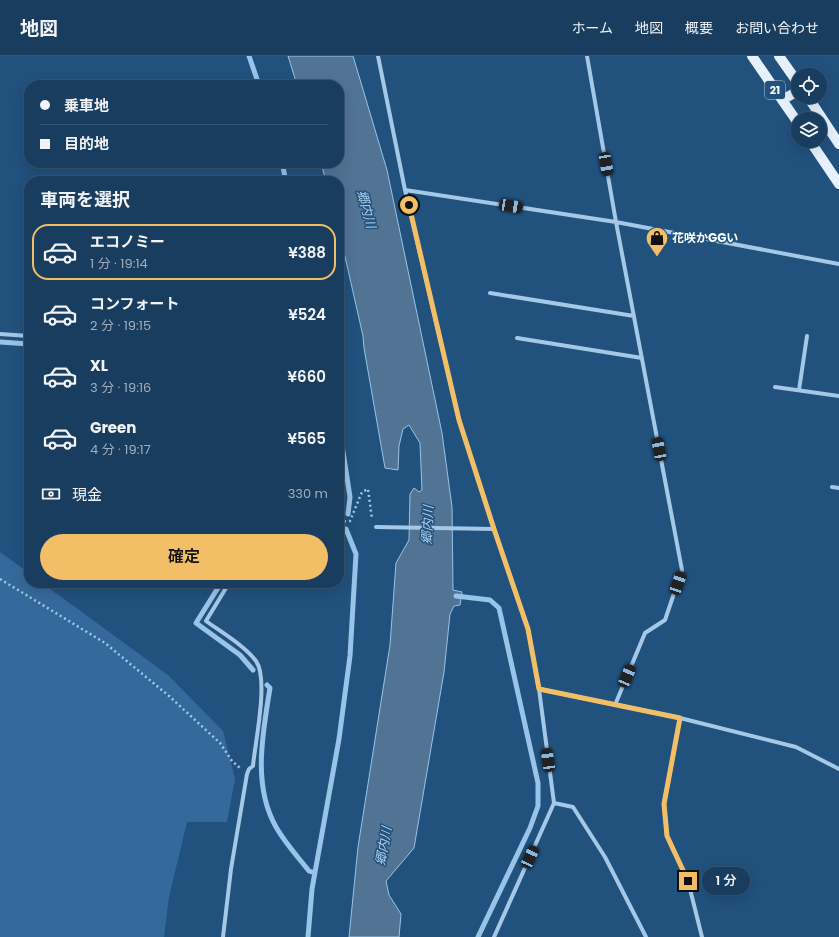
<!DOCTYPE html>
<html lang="ja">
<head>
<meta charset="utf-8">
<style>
  :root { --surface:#193d5e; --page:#224464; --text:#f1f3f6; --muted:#9faebc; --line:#375673; --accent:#f3bf66 }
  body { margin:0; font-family:Poppins,"Noto Sans JP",sans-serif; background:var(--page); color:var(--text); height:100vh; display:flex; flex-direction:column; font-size:15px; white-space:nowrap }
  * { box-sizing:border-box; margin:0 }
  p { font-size:13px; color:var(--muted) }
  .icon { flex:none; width:22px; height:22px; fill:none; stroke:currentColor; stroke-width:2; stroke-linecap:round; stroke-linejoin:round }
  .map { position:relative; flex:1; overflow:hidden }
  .drawer { position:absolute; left:24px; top:120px; width:320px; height:412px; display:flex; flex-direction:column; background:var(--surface); border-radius:16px; box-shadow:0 4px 16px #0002,0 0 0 1px var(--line) }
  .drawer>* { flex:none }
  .banner { position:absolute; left:24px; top:24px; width:320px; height:88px; border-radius:16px; box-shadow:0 4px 16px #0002,0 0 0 1px var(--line); display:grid; align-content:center; height:88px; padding:0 16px; background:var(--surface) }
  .buttons { position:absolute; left:791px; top:12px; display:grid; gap:8px }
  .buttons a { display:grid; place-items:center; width:36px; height:36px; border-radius:50%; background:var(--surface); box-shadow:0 4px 16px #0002,0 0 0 1px var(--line); font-size:20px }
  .end { position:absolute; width:18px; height:18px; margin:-9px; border:5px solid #f3bf66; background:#111; box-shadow:0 0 0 2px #111 }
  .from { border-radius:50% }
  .bubble { position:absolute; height:28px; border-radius:14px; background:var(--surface); box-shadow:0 4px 16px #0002,0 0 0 1px var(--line); font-size:13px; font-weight:600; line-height:28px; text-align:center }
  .car { position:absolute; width:12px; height:24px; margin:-12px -6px; border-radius:5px; box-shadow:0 0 3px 1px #0007; background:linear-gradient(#222 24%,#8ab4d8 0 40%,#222 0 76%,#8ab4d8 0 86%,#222 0) }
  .banner b { display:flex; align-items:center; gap:14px; height:38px; font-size:15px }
  .banner b+b { border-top:1px solid var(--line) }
  .banner i { width:10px; height:10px; background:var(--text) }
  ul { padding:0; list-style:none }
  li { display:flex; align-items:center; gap:12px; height:56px; margin:0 8px 6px; padding:0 8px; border:2px solid transparent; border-radius:16px }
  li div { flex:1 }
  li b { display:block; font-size:15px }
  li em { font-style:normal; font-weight:600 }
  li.selected { border-color:var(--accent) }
  li>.icon { width:36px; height:36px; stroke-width:1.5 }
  h2 { padding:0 16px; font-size:18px; line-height:48px }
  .pay { display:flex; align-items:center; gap:10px; height:44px; padding:0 16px; font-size:15px }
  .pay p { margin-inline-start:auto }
  .cta { display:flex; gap:8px; margin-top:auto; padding:8px 16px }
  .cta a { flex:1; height:46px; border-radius:24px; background:var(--accent); color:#111; font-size:16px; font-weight:600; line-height:46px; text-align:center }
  header { display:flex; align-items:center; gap:24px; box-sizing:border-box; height:56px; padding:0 20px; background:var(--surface); border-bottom:1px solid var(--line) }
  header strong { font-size:19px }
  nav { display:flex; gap:22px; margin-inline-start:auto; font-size:14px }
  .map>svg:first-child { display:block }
  .green { fill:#346a9b }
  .water { fill:#517495; stroke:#98c4e8 }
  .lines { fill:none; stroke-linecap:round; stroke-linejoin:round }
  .stream { stroke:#98c4e8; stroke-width:5 }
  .path { stroke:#a5c8e7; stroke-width:2.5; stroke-dasharray:2 3; stroke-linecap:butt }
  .minor { stroke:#a5c8e7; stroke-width:4 }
  .primary { stroke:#e6f1fd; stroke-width:10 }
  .route { stroke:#f3bf66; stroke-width:5 }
  .labels { text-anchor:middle; stroke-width:3; stroke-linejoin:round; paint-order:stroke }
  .shield { fill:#21517d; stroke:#bccbd8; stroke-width:1 }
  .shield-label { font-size:11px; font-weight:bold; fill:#fff }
  .poi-label { font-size:12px; font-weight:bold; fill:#fff; stroke:#21517d; text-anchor:start }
  .water-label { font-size:13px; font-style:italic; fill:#b0d1ee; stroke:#21517d }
</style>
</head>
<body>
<header>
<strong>地図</strong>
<nav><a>ホーム</a><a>地図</a><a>概要</a><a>お問い合わせ</a></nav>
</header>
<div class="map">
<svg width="839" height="881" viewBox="0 0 839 881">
  <rect width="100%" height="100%" fill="#21517d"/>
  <path class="green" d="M0,496L29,517V527H42L168,619L223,675L235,723L227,766H187L169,841L164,881H0Z"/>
  <path class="water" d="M288,0H353L387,114L442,377L452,451L453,534L462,536L460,549L454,550L450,558L444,616L414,792L386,825L389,839L401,858L399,881H349L358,791L390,589L396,507L409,484L410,438L414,432L419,436L422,434L420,387L409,369L403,373L399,390L398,414L385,412L364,292L363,280L339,174V125H326L321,107H339V29H297Z"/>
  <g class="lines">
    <path class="stream" d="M249,0L259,29
      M282,107L286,125
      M0,286L29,288
      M339,370L350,441L348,458
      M221,527L196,567L240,599L253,614
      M456,540L490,544L499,552L538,727V750L530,772L478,881
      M267,629L270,632C263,676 252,729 276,771C285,787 298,801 309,815L315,817
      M308,881L312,833L339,683L350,600L356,498L346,473"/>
    <path class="path" d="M339,466L350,465L362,436L368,433L372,463
      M0,523L105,587L169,640L220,687L232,705L240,712"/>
    <path class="minor" d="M378,0L405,134L459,364L494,473L528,573L539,633L554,747L494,881
      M587,0L616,166L682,514L665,564L645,577L615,649
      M405,134L616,166L839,208
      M490,237L634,260
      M0,278L29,280
      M517,282L642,302
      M775,331L839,340
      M799,334L807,280
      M832,431L839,432
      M376,471L494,473
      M539,633L680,662L796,691L839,713
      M680,662L664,748L667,780L688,825L702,881
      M554,747L573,751L605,801L646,881
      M223,881L231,813L247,718L249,713L253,710C255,687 269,623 256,605C245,590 221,576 206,565L229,527"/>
    <path class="primary" d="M752,0L798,67
      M779,0L798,27
      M808,41L839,88
      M782,44L798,35
      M810,85L839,128"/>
  </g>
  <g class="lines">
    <path class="route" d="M409,149L459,364L494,473L528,573L539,633L680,662L664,748L667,780L688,825"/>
  </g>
  <defs>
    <g id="shop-pin" transform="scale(1.15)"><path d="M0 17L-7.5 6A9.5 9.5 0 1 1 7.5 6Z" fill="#f3bf66" stroke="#21517d"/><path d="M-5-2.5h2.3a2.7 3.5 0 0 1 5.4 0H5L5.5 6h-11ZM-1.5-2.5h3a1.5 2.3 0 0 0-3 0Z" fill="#111"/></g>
  </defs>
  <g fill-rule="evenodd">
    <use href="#shop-pin" x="657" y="182"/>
  </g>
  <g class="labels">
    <rect class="shield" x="765" y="25" width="20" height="18" rx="3"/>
    <g class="shield-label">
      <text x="775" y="38">21</text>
    </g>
    <g class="poi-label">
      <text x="672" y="186">花咲かGGい</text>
    </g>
    <g class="water-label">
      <text transform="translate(367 153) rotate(75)" y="5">郷内川</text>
      <text transform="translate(427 469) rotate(-87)" y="5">郷内川</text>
      <text transform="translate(383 790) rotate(-80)" y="5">郷内川</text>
    </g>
  </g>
</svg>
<div class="buttons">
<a><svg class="icon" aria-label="locate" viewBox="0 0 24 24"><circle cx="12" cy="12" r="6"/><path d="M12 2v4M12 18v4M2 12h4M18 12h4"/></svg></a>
<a><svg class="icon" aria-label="layers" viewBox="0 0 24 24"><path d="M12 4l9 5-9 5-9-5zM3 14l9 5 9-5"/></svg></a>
</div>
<i class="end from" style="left:409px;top:149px"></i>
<i class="end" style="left:688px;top:825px"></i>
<div class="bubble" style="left:702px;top:811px;width:48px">1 分</div>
<i class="car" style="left:606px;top:108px;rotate:170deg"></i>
<i class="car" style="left:511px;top:150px;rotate:99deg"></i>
<i class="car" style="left:659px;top:393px;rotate:349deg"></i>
<i class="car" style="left:678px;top:527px;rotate:19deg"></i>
<i class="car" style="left:627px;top:620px;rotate:23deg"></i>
<i class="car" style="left:548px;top:704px;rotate:352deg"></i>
<i class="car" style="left:530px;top:801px;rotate:25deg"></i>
<div class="banner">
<b><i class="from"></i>乗車地</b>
<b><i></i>目的地</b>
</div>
<section class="drawer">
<h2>車両を選択</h2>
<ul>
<li class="selected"><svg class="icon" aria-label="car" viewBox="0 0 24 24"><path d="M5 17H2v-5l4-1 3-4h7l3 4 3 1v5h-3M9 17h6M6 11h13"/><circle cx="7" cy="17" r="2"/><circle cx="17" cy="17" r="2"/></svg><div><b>エコノミー</b><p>1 分 · 19:14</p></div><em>¥388</em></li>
<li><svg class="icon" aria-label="car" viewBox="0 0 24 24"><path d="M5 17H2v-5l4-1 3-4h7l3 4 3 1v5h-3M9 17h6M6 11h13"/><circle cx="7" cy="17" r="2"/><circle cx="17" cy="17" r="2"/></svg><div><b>コンフォート</b><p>2 分 · 19:15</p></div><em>¥524</em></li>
<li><svg class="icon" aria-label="car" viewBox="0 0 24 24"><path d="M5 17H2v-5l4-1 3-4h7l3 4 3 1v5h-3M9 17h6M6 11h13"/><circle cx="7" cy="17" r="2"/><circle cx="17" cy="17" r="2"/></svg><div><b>XL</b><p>3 分 · 19:16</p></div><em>¥660</em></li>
<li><svg class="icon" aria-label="car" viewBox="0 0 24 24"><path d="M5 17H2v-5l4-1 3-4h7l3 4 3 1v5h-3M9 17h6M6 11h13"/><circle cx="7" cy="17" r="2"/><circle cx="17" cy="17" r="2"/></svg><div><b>Green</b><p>4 分 · 19:17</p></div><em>¥565</em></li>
</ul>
<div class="pay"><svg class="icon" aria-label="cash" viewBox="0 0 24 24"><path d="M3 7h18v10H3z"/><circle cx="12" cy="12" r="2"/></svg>現金<p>330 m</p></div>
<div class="cta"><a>確定</a></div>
</section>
</div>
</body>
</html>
